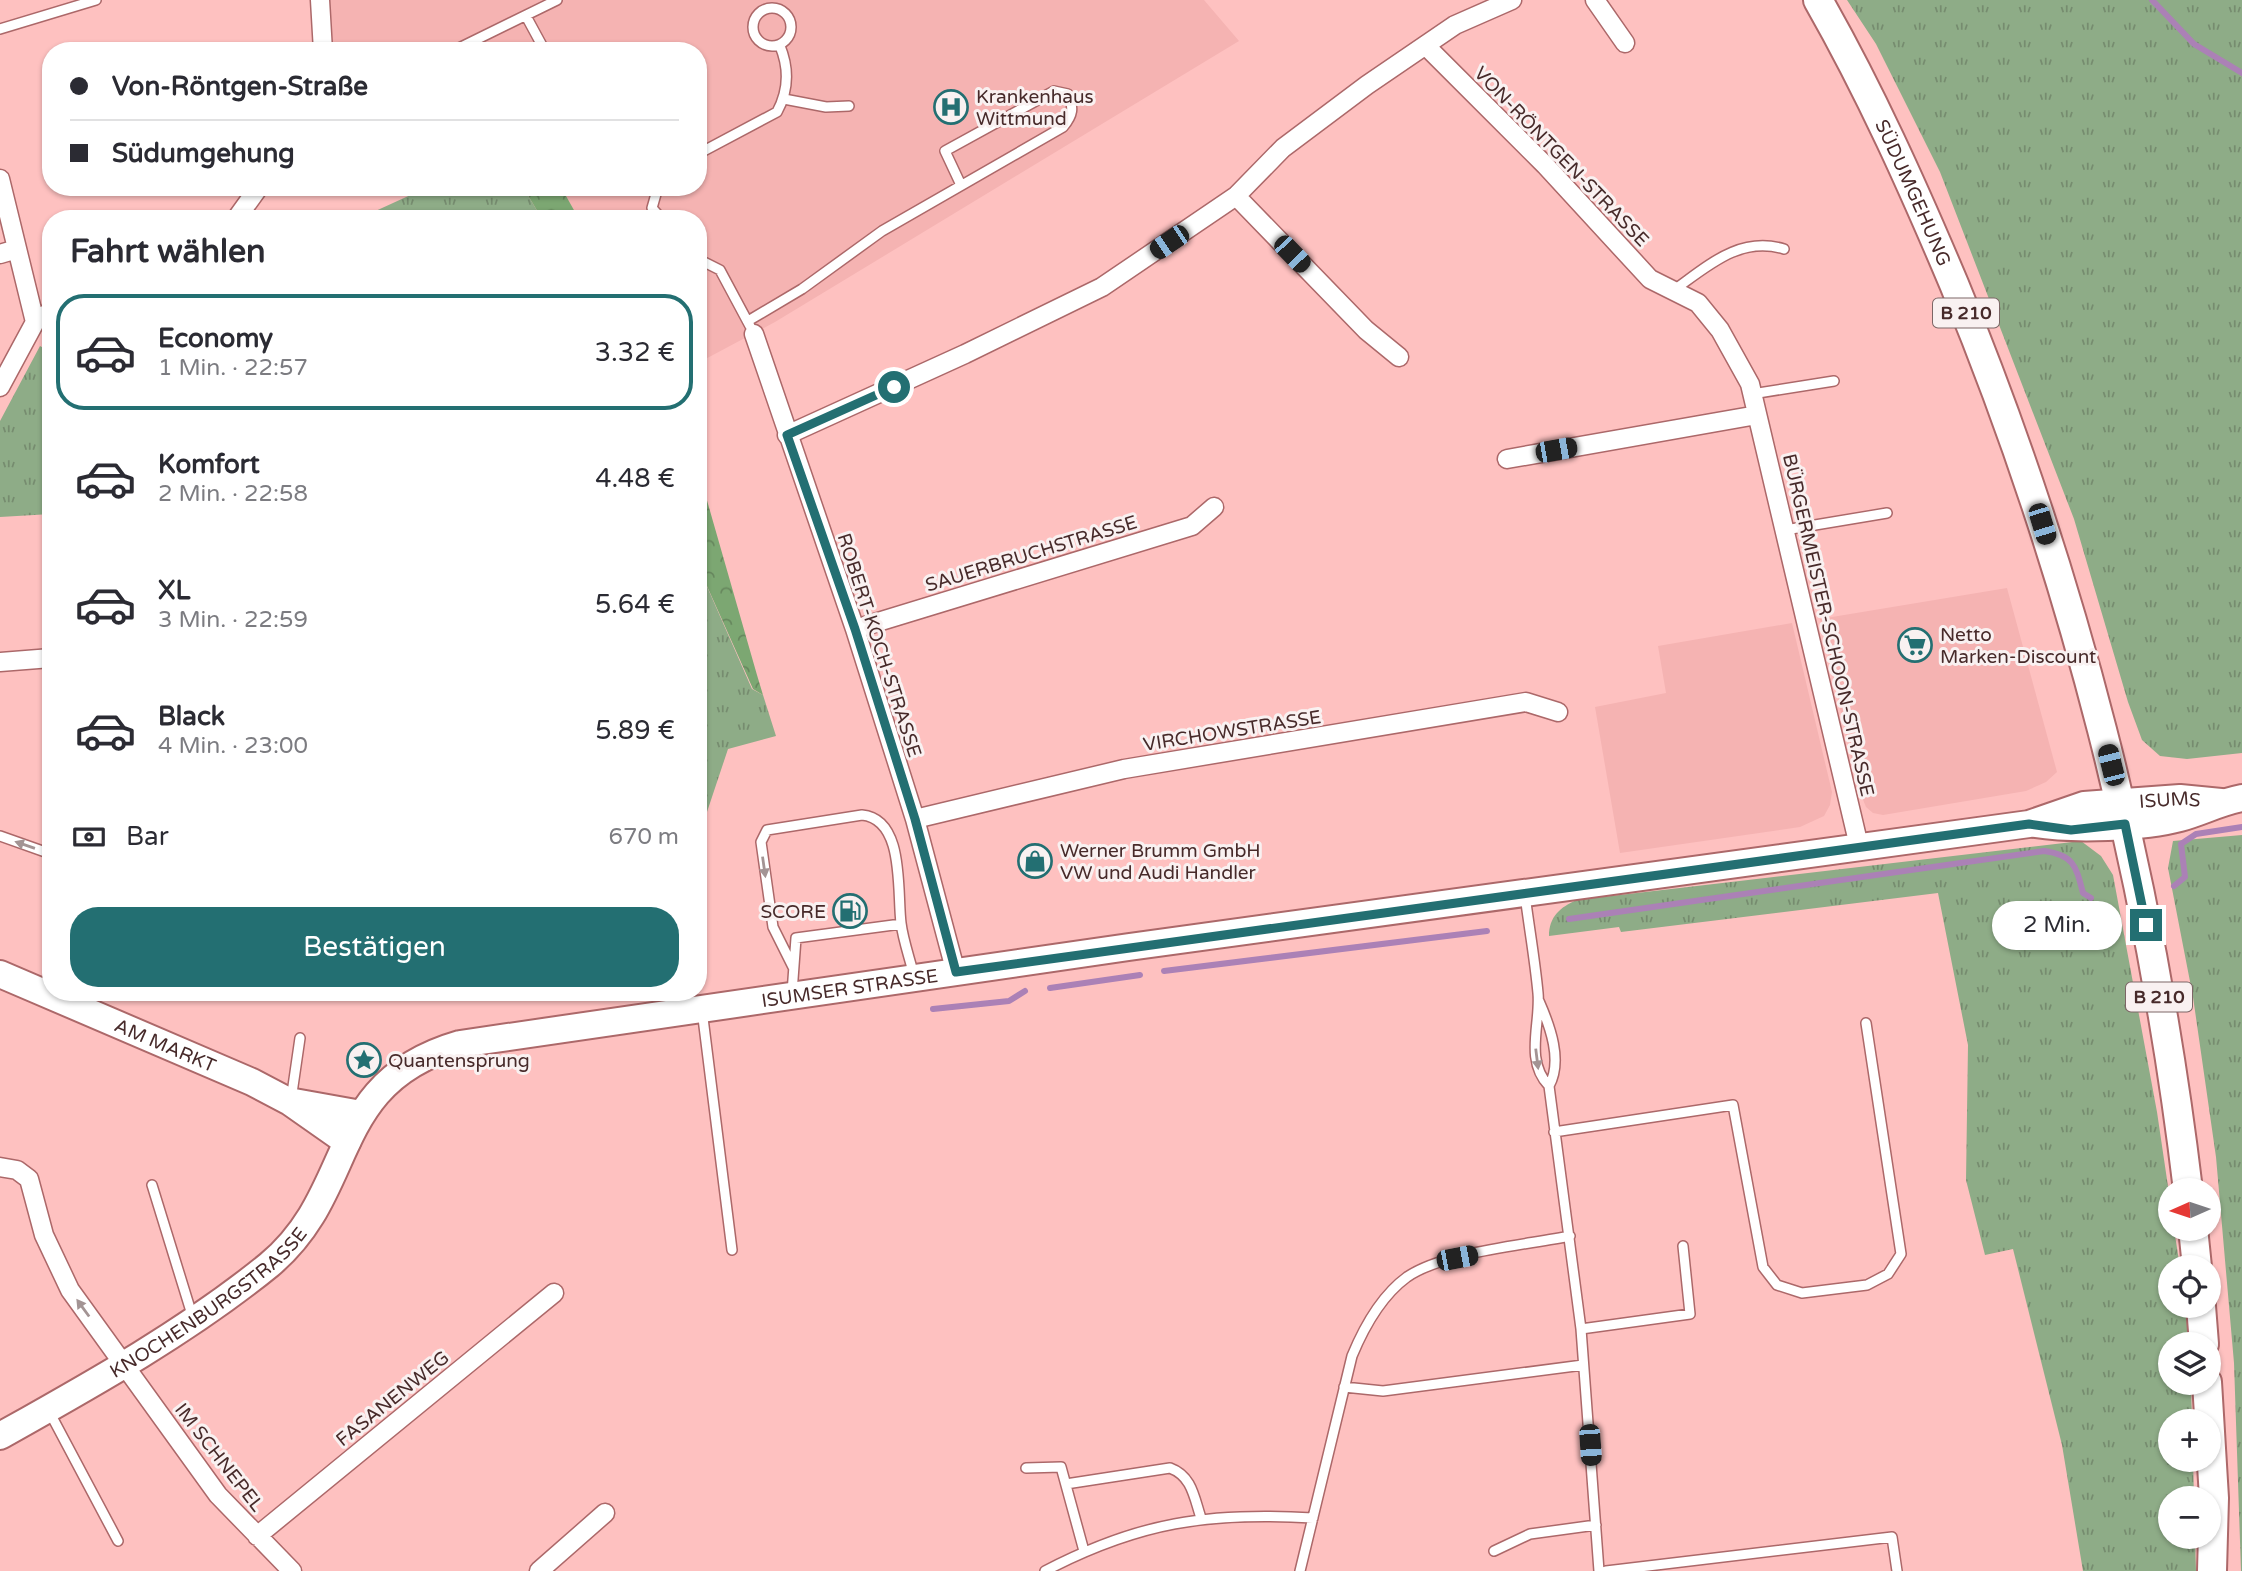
<!DOCTYPE html>
<html lang="de">
<head>
<meta charset="utf-8">
<style>
  :root { --surface:#fff; --page:#f2f2f3; --text:#2b2b33; --muted:#7c7c81; --line:#e1e1e2; --accent:#236f72 }
  body { margin:0; font-family:"Varela Round",sans-serif; background:var(--page); color:var(--text); height:100vh; display:flex; flex-direction:column; font-size:26px; white-space:nowrap }
  * { box-sizing:border-box; margin:0 }
  p { font-size:23px; color:var(--muted) }
  .icon { flex:none; width:38px; height:38px; fill:none; stroke:currentColor; stroke-width:2; stroke-linecap:round; stroke-linejoin:round }
  .map { position:relative; flex:1; overflow:hidden }
  .drawer { position:absolute; left:42px; top:210px; width:665px; height:791px; display:flex; flex-direction:column; background:var(--surface); border-radius:28px; box-shadow:0 2px 5px #0004 }
  .drawer>* { flex:none }
  .hud { position:absolute; left:42px; top:42px; width:665px; height:154px; border-radius:28px; box-shadow:0 2px 5px #0004; display:grid; align-content:center; height:154px; padding:0 28px; background:var(--surface) }
  .needle { width:46px; rotate:267deg }
  .buttons { position:absolute; left:2158px; top:1178px; display:grid; gap:14px }
  .buttons a { display:grid; place-items:center; width:63px; height:63px; border-radius:50%; background:var(--surface); box-shadow:0 2px 5px #0004; font-size:35px }
  .end { position:absolute; width:32px; height:32px; margin:-16px; border:9px solid #236f72; background:#fff; box-shadow:0 0 0 4px #fff }
  .from { border-radius:50% }
  .bubble { position:absolute; height:49px; border-radius:24px; background:var(--surface); box-shadow:0 2px 5px #0004; font-size:23px; font-weight:600; line-height:49px; text-align:center }
  .car { position:absolute; width:21px; height:42px; margin:-21px -10px; border-radius:9px; box-shadow:0 0 5px 2px #0007; background:linear-gradient(#222 24%,#8ab4d8 0 40%,#222 0 76%,#8ab4d8 0 86%,#222 0) }
  .hud b { display:flex; align-items:center; gap:24px; height:66px; font-size:26px }
  .hud b+b { border-top:2px solid var(--line) }
  .hud i { width:18px; height:18px; background:var(--text) }
  ul { padding:0; list-style:none }
  li { display:flex; align-items:center; gap:21px; height:116px; margin:0 14px 10px; padding:0 14px; border:4px solid transparent; border-radius:28px }
  li div { flex:1 }
  li b { display:block; font-size:26px }
  li em { font-style:normal; font-weight:600 }
  li.selected { border-color:var(--accent) }
  li>.icon { width:63px; height:63px; stroke-width:1.5 }
  h2 { padding:0 28px; font-size:32px; line-height:84px }
  .pay { display:flex; align-items:center; gap:18px; height:77px; padding:0 28px; font-size:26px }
  .pay p { margin-inline-start:auto }
  .cta { display:flex; gap:14px; margin-top:auto; padding:14px 28px }
  .cta a { flex:1; height:80px; border-radius:28px; background:var(--accent); color:#fff; font-size:28px; font-weight:600; line-height:80px; text-align:center }
  .map>svg:first-child { display:block }
  .built { fill:#f5b3b2 }
  .grass { fill:url(#grass-tufts) }
  .forest { fill:url(#forest-crowns) }
  .lines { fill:none; stroke-linecap:round; stroke-linejoin:round }
  .stream { stroke:#ab81b6; stroke-width:6 }
  .lane-casing { stroke:#ac6869; stroke-width:12 }
  .street-casing { stroke:#ac6869; stroke-width:21 }
  .secondary-casing { stroke:#ac6869; stroke-width:30 }
  .primary-casing { stroke:#ac6869; stroke-width:32 }
  .lane { stroke:#fff; stroke-width:9 }
  .street { stroke:#fff; stroke-width:18 }
  .secondary { stroke:#fff; stroke-width:26 }
  .primary { stroke:#fff; stroke-width:28 }
  .oneway { fill:#a39494 }
  .route { stroke:#236f72; stroke-width:9 }
  .labels { text-anchor:middle; stroke-width:6; stroke-linejoin:round; paint-order:stroke }
  .shield { fill:#f9f1f1; stroke:#7c6666; stroke-width:2 }
  .shield-label { font-size:18px; font-weight:bold; fill:#472a2a }
  .poi-label { font-size:19px; fill:#472a2a; stroke:#f9f1f1; text-anchor:start }
  .street-label { font-size:19px; fill:#472a2a; stroke:#f9f1f1 }
</style>
</head>
<body>
<div class="map">
<svg width="2242" height="1571" viewBox="0 0 2242 1571">
  <defs>
    <pattern id="grass-tufts" width="24" height="20" patternUnits="userSpaceOnUse" patternTransform="scale(1.75)"><rect width="24" height="20" fill="#8eac87"/><path d="M3 7l-1-3M5 7V3M7 7l1-3M15 17l-1-3M17 17v-4M19 17l1-3" fill="none" stroke="#768c6f"/></pattern>
    <pattern id="forest-crowns" width="20" height="18" patternUnits="userSpaceOnUse" patternTransform="scale(1.75)"><rect width="20" height="18" fill="#7ca772"/><path d="M2 6a3 3 0 1 1 6 0M12 15a3 3 0 1 1 6 0" fill="none" stroke="#67885e"/></pattern>
  </defs>
  <rect width="100%" height="100%" fill="#fec1c0"/>
  <path class="built" d="M330,0H1204L1239,41L775,322L698,363V219H593L591,216L589,219H579L561,187H698V51H332Z
    M2007,588L2057,772L2046,782L2026,791L1883,815L1873,813L1866,807L1857,785L1820,619Z
    M1792,623L1832,792L1830,805L1824,816L1800,827L1620,853L1595,707L1666,693L1658,646Z"/>
  <path class="grass" d="M1847,0H2242V753L2187,759L2160,756L2142,740L2128,702L2074,519L1940,172L1876,44Z
    M428,187H523L542,219H358Z
    M40,346L51,352V514L0,517V421Z
    M698,566L752,689L763,695L776,736L728,749L707,812L698,814Z
    M2242,835V1571H2241L2234,1363L2216,1157L2193,997L2168,868L2173,841Z
    M2081,841L2101,856L2113,875L2157,1112L2170,1200V1228L2174,1229L2180,1267H2170V1306H2185L2190,1344H2170V1382L2191,1383L2192,1421H2170V1460H2193L2194,1498H2170V1536L2195,1537L2196,1571H2083L2062,1445L2013,1249L1985,1255L1966,1180L1968,1045L1938,893L1621,932L1619,927L1549,936C1549,917 1560,907 1577,900Z"/>
  <path class="forest" d="M523,187H561L579,219H542Z
    M698,469L757,675L763,695L753,689L698,566Z"/>
  <g class="lines">
    <path class="stream" d="M2152,0L2194,44L2242,73
      M2174,886L2185,877L2181,844L2196,834L2242,827
      M1569,919L2044,851C2074,855 2076,866 2083,893L2091,898
      M1164,971L1487,931
      M1050,988L1140,975
      M933,1009L1009,1001L1025,991"/>
    <g class="lane-casing">
      <path id="lane" d="M753 27a19 19 0 1 1 38 0a19 19 0 1 1-38 0Z
        M526,16L545,51
        M0,29L96,0
        M453,51L557,0
        M784,99L826,107L849,106
        M698,154L777,112C789,90 789,68 780,46
        M658,187L652,208L662,219
        M698,259L720,270L750,326
        M1674,290C1709,265 1740,236 1784,249
        M748,321L802,289L882,231L1063,127C1073,115 1074,108 1068,94L1054,91L945,151L960,183
        M1752,394L1834,381
        M1785,530L1887,513
        M0,836L51,854
        M1525,895C1529,927 1535,960 1538,993C1541,1023 1524,1060 1549,1086L1581,1329L1599,1571
        M793,967L773,927L761,842L767,830L862,815C905,819 897,891 901,923C903,940 910,959 914,976
        M792,993L796,938L901,924
        M1539,1001C1550,1026 1563,1061 1549,1086
        M87,1008L93,992
        M702,1010L732,1250
        M291,1100L300,1038
        M1554,1132L1733,1105L1763,1267L1777,1285L1802,1293L1867,1285L1888,1274L1901,1254L1866,1023
        M152,1185L193,1318
        M1581,1329L1690,1314L1683,1246
        M1344,1387L1383,1391L1583,1365
        M50,1413L118,1541
        M1026,1468L1061,1467L1084,1551
        M1066,1484L1170,1468C1192,1476 1194,1497 1201,1518
        M1494,1551L1530,1534L1596,1525
        M1045,1571C1139,1522 1208,1512 1313,1518
        M1300,1571L1352,1356C1364,1327 1381,1296 1407,1277C1443,1252 1526,1245 1570,1236
        M1606,1571L1892,1537L1897,1571"/>
    </g>
    <g class="street-casing">
      <path id="street" d="M320,0L323,51
        M1595,0L1625,43
        M1426,46L1545,165L1650,279L1698,303L1720,330L1750,384L1859,846
        M0,179L35,322
        M1236,196L1366,330L1399,357
        M236,219L259,187
        M0,254L17,249
        M754,334L855,629L915,819L956,973
        M0,387L35,322L51,311
        M787,435L965,354L1102,287L1236,196L1283,148L1367,85L1455,25L1512,0
        M1507,459L1757,415
        M855,629L1192,526L1214,507
        M0,662L51,658
        M915,819L1124,769L1526,702L1558,712
        M0,1167L17,1170L29,1179L44,1235L70,1290L218,1495L292,1571
        M257,1536L554,1293
        M539,1571L605,1513"/>
    </g>
    <g class="secondary-casing">
      <g id="secondary">
        <path d="M2035,824C2073,830 2143,828 2180,818C2202,812 2220,802 2242,798"/>
        <path id="s1" d="M0,974L252,1082L290,1102L347,1142"/>
        <path d="M294,1102L361,1114"/>
        <path id="s2" d="M0,1436C91,1385 188,1331 269,1265C359,1190 325,1083 460,1044L1129,947L2029,824L2084,805L2180,798L2221,802"/>
      </g>
    </g>
    <g class="primary-casing">
      <g id="primary">
        <path id="s3" d="M1818,0C1870,91 1913,187 1954,284C2073,572 2151,880 2188,1190"/>
        <path d="M2193,1228L2197,1267"/>
        <path d="M2201,1306L2204,1344"/>
        <path d="M2207,1382L2214,1498L2212,1571"/>
      </g>
    </g>
    <use href="#lane" class="lane"/>
    <use href="#street" class="street"/>
    <use href="#secondary" class="secondary"/>
    <use href="#primary" class="primary"/>
  </g>
  <defs><path id="oneway-solid" d="M-6-.8H1V-3.2L6.5 0L1 3.2V.8H-6Z" transform="scale(1.75)"/></defs>
  <g class="oneway">
    <use href="#oneway-solid" transform="translate(25 845) rotate(-161)"/>
    <use href="#oneway-solid" transform="translate(764 867) rotate(82)"/>
    <use href="#oneway-solid" transform="translate(1537 1059) rotate(83)"/>
    <use href="#oneway-solid" transform="translate(83 1308) rotate(-126)"/>
  </g>
  <g class="lines">
    <path class="route" d="M894,387L787,435L855,629L915,819L956,972L2029,824L2071,830L2125,824L2146,925"/>
  </g>
  <defs>
    <g id="hospital-ring" transform="scale(1.75)"><circle r="9.5" fill="#f9f1f1" stroke="#236f72" stroke-width="1.5"/><path d="M-5-5h3v3.5h4V-5h3V5h-3V1.5h-4V5h-3Z" fill="#236f72"/></g>
    <g id="supermarket-ring" transform="scale(1.75)"><circle r="9.5" fill="#f9f1f1" stroke="#236f72" stroke-width="1.5"/><path d="M-6-5.5h2.5l.6 2H6L4.5 2H-2.5L-4.4-4H-6ZM-1.5 3.2a1.3 1.3 0 1 0 .1 0ZM3 3.2a1.3 1.3 0 1 0 .1 0Z" fill="#236f72"/></g>
    <g id="shop-ring" transform="scale(1.75)"><circle r="9.5" fill="#f9f1f1" stroke="#236f72" stroke-width="1.5"/><path d="M-5-2.5h2.3a2.7 3.5 0 0 1 5.4 0H5L5.5 6h-11ZM-1.5-2.5h3a1.5 2.3 0 0 0-3 0Z" fill="#236f72"/></g>
    <g id="fuel-ring" transform="scale(1.75)"><circle r="9.5" fill="#f9f1f1" stroke="#236f72" stroke-width="1.5"/><path d="M-5.5-6h7V0h2V4h1.3V-2.5L3-4.5l.8-.8L6-3V5H2.5V1h-1V6h-7ZM-4.2-4.7v3.2H.2V-4.7Z" fill="#236f72"/></g>
    <g id="sight-ring" transform="scale(1.75)"><circle r="9.5" fill="#f9f1f1" stroke="#236f72" stroke-width="1.5"/><path d="M0-6L1.8-2.2L6-1.7L2.9 1.2L3.7 5.4L0 3.3L-3.7 5.4L-2.9 1.2L-6-1.7L-1.8-2.2Z" fill="#236f72"/></g>
  </defs>
  <g fill-rule="evenodd">
    <use href="#hospital-ring" x="951" y="107"/>
    <use href="#supermarket-ring" x="1915" y="645"/>
    <use href="#shop-ring" x="1035" y="861"/>
    <use href="#fuel-ring" x="850" y="911"/>
    <use href="#sight-ring" x="364" y="1060"/>
  </g>
  <g class="labels">
    <g class="shield">
      <rect x="1933" y="298.5" width="66" height="29" rx="5"/>
      <rect x="2126" y="982.5" width="66" height="29" rx="5"/>
    </g>
    <g class="shield-label">
      <text x="1966" y="319">B 210</text>
      <text x="2159" y="1003">B 210</text>
    </g>
    <g class="poi-label">
      <text x="976" y="103">Krankenhaus<tspan x="976" dy="22">Wittmund</tspan></text>
      <text x="1940" y="641">Netto<tspan x="1940" dy="22">Marken-Discount</tspan></text>
      <text x="1060" y="857">Werner Brumm GmbH<tspan x="1060" dy="22">VW und Audi Handler</tspan></text>
      <text x="826" y="918" text-anchor="end">SCORE</text>
      <text x="388" y="1067">Quantensprung</text>
    </g>
    <g class="street-label">
      <text transform="translate(1562 156) rotate(46)" y="7">VON-RÖNTGEN-STRASSE</text>
      <text dy="7" stroke="none"><textPath href="#s3" startOffset="215">SÜDUMGEHUNG</textPath></text>
      <text transform="translate(1031 553) rotate(-17)" y="7">SAUERBRUCHSTRASSE</text>
      <text transform="translate(1829 625) rotate(77)" y="7">BÜRGERMEISTER-SCHOON-STRASSE</text>
      <text transform="translate(880 645) rotate(72)" y="7">ROBERT-KOCH-STRASSE</text>
      <text transform="translate(1232 730) rotate(-9)" y="7">VIRCHOWSTRASSE</text>
      <text dy="7" stroke="none"><textPath href="#s2" startOffset="2350">ISUMS</textPath></text>
      <text dy="7" stroke="none"><textPath href="#s2" startOffset="1015">ISUMSER STRASSE</textPath></text>
      <text dy="7" stroke="none"><textPath href="#s1" startOffset="180">AM MARKT</textPath></text>
      <text dy="7" stroke="none"><textPath href="#s2" startOffset="248">KNOCHENBURGSTRASSE</textPath></text>
      <text transform="translate(392 1398) rotate(-39)" y="7">FASANENWEG</text>
      <text transform="translate(220 1457) rotate(52)" y="7">IM SCHNEPEL</text>
    </g>
  </g>
</svg>
<div class="buttons">
<a><svg class="needle" viewBox="-14 -14 28 28"><path d="M0-13l5 13h-10z" fill="#e53935"/><path d="M0 13l5-13h-10z" fill="#7c7c81"/></svg></a>
<a><svg class="icon" aria-label="locate" viewBox="0 0 24 24"><circle cx="12" cy="12" r="6"/><path d="M12 2v4M12 18v4M2 12h4M18 12h4"/></svg></a>
<a><svg class="icon" aria-label="layers" viewBox="0 0 24 24"><path d="M12 4l9 5-9 5-9-5zM3 14l9 5 9-5"/></svg></a>
<a>+</a>
<a>−</a>
</div>
<i class="end from" style="left:894px;top:387px"></i>
<i class="end" style="left:2146px;top:925px"></i>
<div class="bubble" style="left:1992px;top:901px;width:130px">2 Min.</div>
<i class="car" style="left:1169px;top:242px;rotate:236deg"></i>
<i class="car" style="left:1292px;top:254px;rotate:136deg"></i>
<i class="car" style="left:1556px;top:450px;rotate:80deg"></i>
<i class="car" style="left:2042px;top:524px;rotate:163deg"></i>
<i class="car" style="left:2111px;top:765px;rotate:346deg"></i>
<i class="car" style="left:1457px;top:1258px;rotate:79deg"></i>
<i class="car" style="left:1590px;top:1445px;rotate:176deg"></i>
<div class="hud">
<b><i class="from"></i>Von-Röntgen-Straße</b>
<b><i></i>Südumgehung</b>
</div>
<section class="drawer">
<h2>Fahrt wählen</h2>
<ul>
<li class="selected"><svg class="icon" aria-label="car" viewBox="0 0 24 24"><path d="M5 17H2v-5l4-1 3-4h7l3 4 3 1v5h-3M9 17h6M6 11h13"/><circle cx="7" cy="17" r="2"/><circle cx="17" cy="17" r="2"/></svg><div><b>Economy</b><p>1 Min. · 22:57</p></div><em>3.32 €</em></li>
<li><svg class="icon" aria-label="car" viewBox="0 0 24 24"><path d="M5 17H2v-5l4-1 3-4h7l3 4 3 1v5h-3M9 17h6M6 11h13"/><circle cx="7" cy="17" r="2"/><circle cx="17" cy="17" r="2"/></svg><div><b>Komfort</b><p>2 Min. · 22:58</p></div><em>4.48 €</em></li>
<li><svg class="icon" aria-label="car" viewBox="0 0 24 24"><path d="M5 17H2v-5l4-1 3-4h7l3 4 3 1v5h-3M9 17h6M6 11h13"/><circle cx="7" cy="17" r="2"/><circle cx="17" cy="17" r="2"/></svg><div><b>XL</b><p>3 Min. · 22:59</p></div><em>5.64 €</em></li>
<li><svg class="icon" aria-label="car" viewBox="0 0 24 24"><path d="M5 17H2v-5l4-1 3-4h7l3 4 3 1v5h-3M9 17h6M6 11h13"/><circle cx="7" cy="17" r="2"/><circle cx="17" cy="17" r="2"/></svg><div><b>Black</b><p>4 Min. · 23:00</p></div><em>5.89 €</em></li>
</ul>
<div class="pay"><svg class="icon" aria-label="cash" viewBox="0 0 24 24"><path d="M3 7h18v10H3z"/><circle cx="12" cy="12" r="2"/></svg>Bar<p>670 m</p></div>
<div class="cta"><a>Bestätigen</a></div>
</section>
</div>
</body>
</html>
